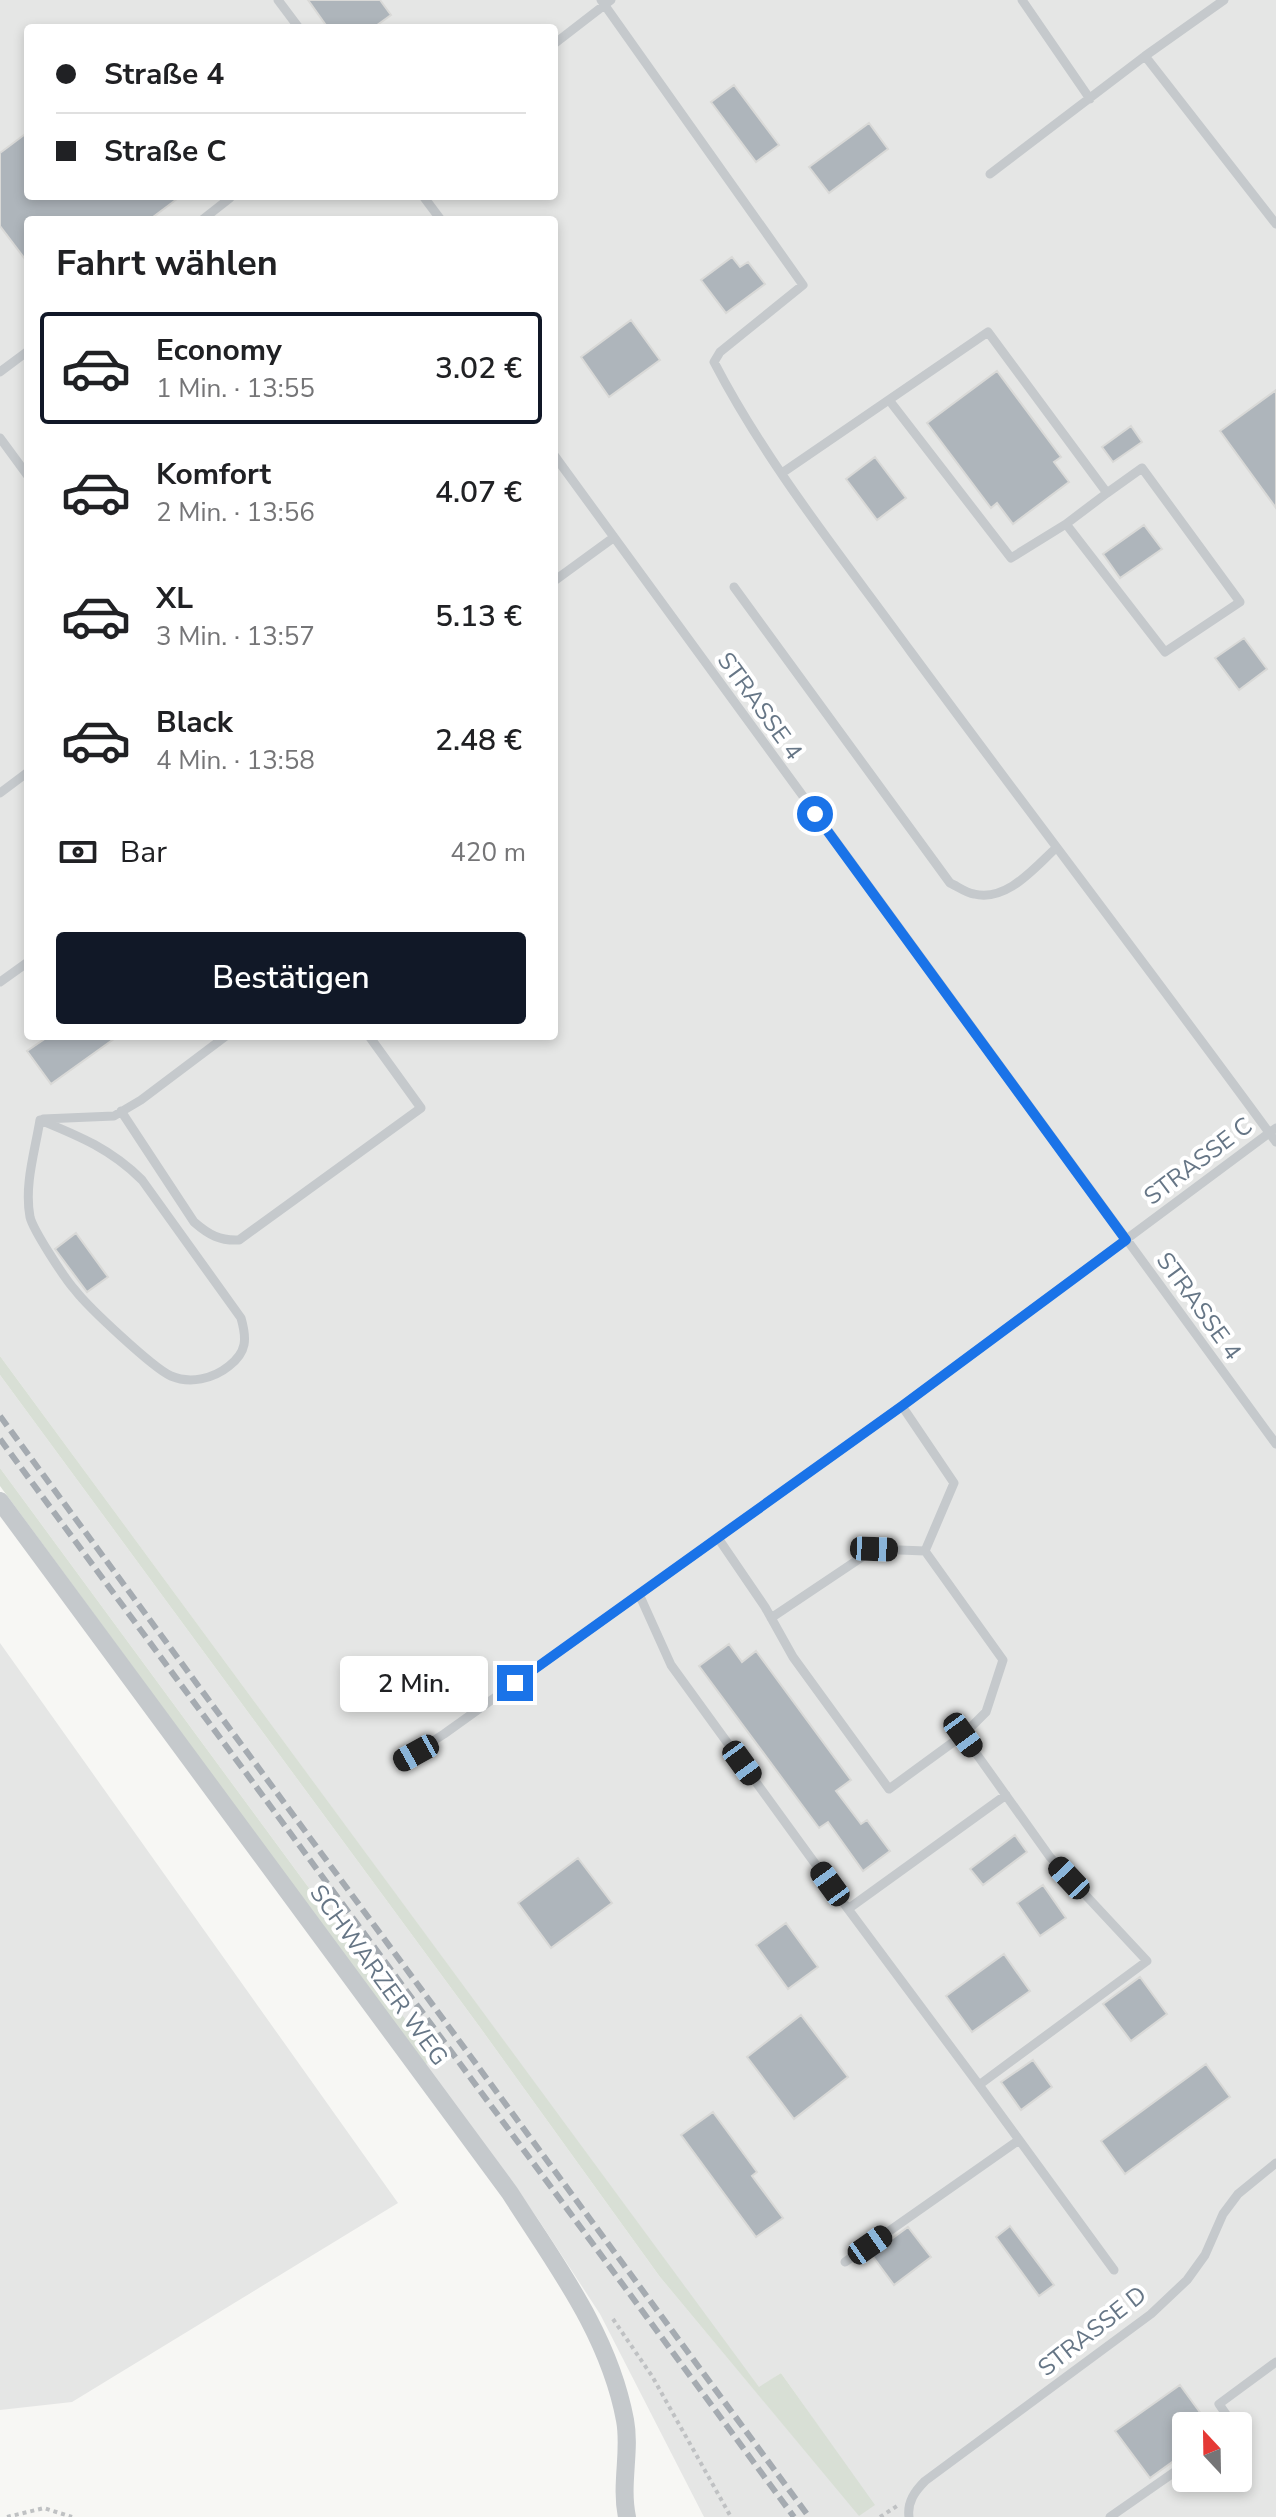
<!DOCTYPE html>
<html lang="de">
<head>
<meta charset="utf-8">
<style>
  :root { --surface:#fff; --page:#f6f6f6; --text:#202124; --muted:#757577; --line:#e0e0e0; --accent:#111827 }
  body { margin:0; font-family:"Nunito Sans",sans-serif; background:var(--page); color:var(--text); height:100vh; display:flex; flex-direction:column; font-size:30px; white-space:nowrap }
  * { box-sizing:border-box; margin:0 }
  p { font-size:26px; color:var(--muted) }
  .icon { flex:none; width:44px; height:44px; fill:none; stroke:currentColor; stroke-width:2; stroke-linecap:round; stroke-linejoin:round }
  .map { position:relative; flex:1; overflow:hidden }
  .drawer { position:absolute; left:24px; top:216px; width:534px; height:824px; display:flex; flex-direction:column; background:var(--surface); border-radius:8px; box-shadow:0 4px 12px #0003 }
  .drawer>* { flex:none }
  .hud { position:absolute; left:24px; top:24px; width:534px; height:176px; border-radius:8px; box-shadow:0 4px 12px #0003; display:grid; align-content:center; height:176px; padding:0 32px; background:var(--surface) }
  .needle { width:52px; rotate:338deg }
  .buttons { position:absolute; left:1172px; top:2412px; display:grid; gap:16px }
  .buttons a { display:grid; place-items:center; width:80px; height:80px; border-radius:8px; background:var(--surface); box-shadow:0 4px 12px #0003; font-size:40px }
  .end { position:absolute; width:36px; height:36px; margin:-18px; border:10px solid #1a73e8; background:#fff; box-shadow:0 0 0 4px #fff }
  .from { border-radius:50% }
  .bubble { position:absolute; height:56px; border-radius:8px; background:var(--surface); box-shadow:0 4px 12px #0003; font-size:26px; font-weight:600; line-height:56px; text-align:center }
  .car { position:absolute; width:24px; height:48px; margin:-24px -12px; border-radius:10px; box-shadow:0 0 6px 2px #0007; background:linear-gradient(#222 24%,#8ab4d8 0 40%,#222 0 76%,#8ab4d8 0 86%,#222 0) }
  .hud b { display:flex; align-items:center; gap:28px; height:76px; font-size:30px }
  .hud b+b { border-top:2px solid var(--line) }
  .hud i { width:20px; height:20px; background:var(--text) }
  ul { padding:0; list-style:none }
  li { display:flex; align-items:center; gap:24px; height:112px; margin:0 16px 12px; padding:0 16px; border:4px solid transparent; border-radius:8px }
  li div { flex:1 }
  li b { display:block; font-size:30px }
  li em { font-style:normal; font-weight:600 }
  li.current { border-color:var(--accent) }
  li>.icon { width:72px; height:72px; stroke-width:1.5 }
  h2 { padding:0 32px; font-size:36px; line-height:96px }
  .pay { display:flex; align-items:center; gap:20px; height:88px; padding:0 32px; font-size:30px }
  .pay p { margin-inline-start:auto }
  .action { display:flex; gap:16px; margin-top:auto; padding:16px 32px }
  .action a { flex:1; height:92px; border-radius:8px; background:var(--accent); color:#fff; font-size:32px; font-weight:600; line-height:92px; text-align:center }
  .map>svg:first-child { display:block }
  .built { fill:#e5e6e5; fill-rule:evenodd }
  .green { fill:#d8dfd5 }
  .building { fill:#aeb5bb; stroke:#d9d9d7; stroke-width:2 }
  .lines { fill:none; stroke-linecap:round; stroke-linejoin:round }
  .path { stroke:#bfc1c3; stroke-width:4; stroke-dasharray:4 4; stroke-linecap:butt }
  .lane { stroke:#c5c9cc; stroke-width:9 }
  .street { stroke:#c5c9cc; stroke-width:18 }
  .rail { stroke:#a5abb1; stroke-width:6; stroke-dasharray:12 6; stroke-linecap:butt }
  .route { stroke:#1a73e8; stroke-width:10 }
  .labels { text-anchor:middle; stroke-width:8; stroke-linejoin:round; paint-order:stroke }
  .street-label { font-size:24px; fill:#667686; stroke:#fff }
</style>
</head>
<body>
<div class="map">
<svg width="1276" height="2517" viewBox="0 0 1276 2517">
  <rect width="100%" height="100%" fill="#f7f7f4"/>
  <path class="built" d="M0,0H1276V2517H704L600,2314L538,2219L425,2065L434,2058L0,1468V1375L479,2026L660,2277L859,2515L874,2505L781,2373L759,2388L0,1356ZM28,28H554V196H28ZM28,220H554V1036H28ZM1186,2426H1238V2478H1186Z
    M0,1643L398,2203L72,2402L0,2410Z"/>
  <path class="green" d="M0,1356L759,2387L781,2373L875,2505L859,2516L660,2277L479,2026L0,1375Z
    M0,1468L434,2058L425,2065L0,1486Z"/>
  <path class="building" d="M308,0H380L391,15L373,28H328Z
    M734,85L779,145L756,162L711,102Z
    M869,123L888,149L829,193L809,167Z
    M28,132V196H181L149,220H28V263L0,226V153Z
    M732,257L740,267L748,262L765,284L726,313L701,280Z
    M631,320L660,360L609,397L581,357Z
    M997,371L1061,457L1054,462L1069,482L1013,524L997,503L991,508L927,423Z
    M1276,390V508L1220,431Z
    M1131,426L1142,442L1113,462L1102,447Z
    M875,457L906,498L877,520L846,479Z
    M1144,525L1162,549L1120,578L1103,554Z
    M1244,638L1267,669L1239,690L1215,658Z
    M49,1036H118L51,1084L27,1051Z
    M76,1233L108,1277L87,1292L55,1249Z
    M729,1644L742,1662L756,1651L851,1780L836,1791L861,1824L867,1820L890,1851L863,1871L828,1822L819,1828L699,1666Z
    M1015,1835L1027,1852L983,1885L970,1869Z
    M578,1858L612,1903L551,1948L518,1903Z
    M1043,1885L1066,1918L1040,1936L1017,1903Z
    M786,1923L818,1967L788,1989L756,1945Z
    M1004,1954L1030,1991L972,2032L946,1996Z
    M1140,1977L1167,2014L1131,2041L1103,2004Z
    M801,2015L848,2077L794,2119L747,2057Z
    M1033,2060L1052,2087L1021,2110L1001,2082Z
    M1206,2064L1230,2097L1125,2174L1101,2141Z
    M713,2112L757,2172L752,2176L783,2218L756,2237L681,2135Z
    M1010,2226L1054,2285L1039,2296L996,2237Z
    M908,2227L931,2257L894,2285L871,2254Z
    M1180,2385L1210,2426H1186V2452L1150,2478L1115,2431Z"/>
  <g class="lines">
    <path class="path" d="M613,2319L652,2376L731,2517
      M7,2517L44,2508L72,2517
      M880,2517L897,2506"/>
    <path class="lane" d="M278,0L299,28
      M601,0L803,285L720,352L714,362C768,466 843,558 911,652C1032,816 1156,978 1276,1142
      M1022,0L1090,99
      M1224,0L1145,56L1276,224
      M554,44L611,0
      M990,174L1145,56
      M423,196L441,220
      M202,220L230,198V196
      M0,372L28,351
      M0,438L28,476
      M554,455L1276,1444
      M782,473L988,332L1107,493L1066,524L1011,558L889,400
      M1066,524L1165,652L1240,602L1142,468L1107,493
      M554,581L613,538
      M734,587L950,883C957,886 966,893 974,894C1007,902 1034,868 1056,848
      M0,793L28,772
      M0,982L28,962
      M121,1111L194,1222C209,1235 220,1241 239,1240L421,1108L369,1036
      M43,1119L114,1116L141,1100L226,1036
      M40,1120C79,1136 111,1149 142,1180L241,1318C247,1339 247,1352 229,1366C213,1379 190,1384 171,1376C153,1368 88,1307 75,1290C65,1279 33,1230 30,1217C24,1185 35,1151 40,1120Z
      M902,1406L954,1483L925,1551L1003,1660L986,1712L963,1735L1050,1857L1147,1961L979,2085L1114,2270
      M718,1538L765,1607L793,1657L889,1789L963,1735
      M639,1594L671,1665L848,1909L1006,1795
      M771,1618L874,1549L925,1551
      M402,1761L444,1734L902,1406L1276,1128
      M848,1909L979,2085
      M845,2262L1019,2140
      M1234,2426L1219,2404L1276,2362
      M909,2517C907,2502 915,2491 925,2481L1151,2314L1187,2280L1205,2255L1223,2214L1238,2194L1276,2163
      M1110,2517L1186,2464"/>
    <path class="street" d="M0,1501L510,2193C556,2265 609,2334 625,2420C631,2451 620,2484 627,2517"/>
    <path class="rail" d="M0,1416L809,2517
      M0,1439L794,2517"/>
  </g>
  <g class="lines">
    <path class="route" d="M515,1683L902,1406L1126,1240L815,814"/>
  </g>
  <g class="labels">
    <g class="street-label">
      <text transform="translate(760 706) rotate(54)" y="8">STRASSE 4</text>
      <text transform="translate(1198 1161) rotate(-37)" y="8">STRASSE C</text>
      <text transform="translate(1199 1306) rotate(54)" y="8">STRASSE 4</text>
      <text transform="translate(379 1975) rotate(54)" y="8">SCHWARZER WEG</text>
      <text transform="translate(1092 2331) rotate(-38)" y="8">STRASSE D</text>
    </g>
  </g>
</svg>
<div class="buttons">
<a><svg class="needle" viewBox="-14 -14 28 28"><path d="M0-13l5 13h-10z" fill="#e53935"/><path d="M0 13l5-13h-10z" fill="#757577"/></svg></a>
</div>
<i class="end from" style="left:815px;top:814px"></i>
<i class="end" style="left:515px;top:1683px"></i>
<div class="bubble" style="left:340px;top:1656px;width:148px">2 Min.</div>
<i class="car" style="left:874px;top:1549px;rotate:92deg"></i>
<i class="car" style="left:963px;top:1735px;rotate:144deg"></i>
<i class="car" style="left:416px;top:1753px;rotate:241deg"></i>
<i class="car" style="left:742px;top:1763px;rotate:144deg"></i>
<i class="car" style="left:1069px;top:1878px;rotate:317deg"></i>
<i class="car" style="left:830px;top:1884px;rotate:324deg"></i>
<i class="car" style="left:870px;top:2245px;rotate:55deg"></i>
<div class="hud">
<b><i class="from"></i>Straße 4</b>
<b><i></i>Straße C</b>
</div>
<section class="drawer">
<h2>Fahrt wählen</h2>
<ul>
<li class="current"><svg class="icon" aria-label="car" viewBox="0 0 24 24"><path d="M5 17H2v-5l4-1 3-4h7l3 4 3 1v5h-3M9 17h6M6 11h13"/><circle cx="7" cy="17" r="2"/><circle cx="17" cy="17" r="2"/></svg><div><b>Economy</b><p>1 Min. · 13:55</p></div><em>3.02 €</em></li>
<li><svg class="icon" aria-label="car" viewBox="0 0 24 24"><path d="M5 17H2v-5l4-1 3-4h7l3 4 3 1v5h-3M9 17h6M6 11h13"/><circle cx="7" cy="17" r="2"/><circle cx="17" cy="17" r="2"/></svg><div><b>Komfort</b><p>2 Min. · 13:56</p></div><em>4.07 €</em></li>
<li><svg class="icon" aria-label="car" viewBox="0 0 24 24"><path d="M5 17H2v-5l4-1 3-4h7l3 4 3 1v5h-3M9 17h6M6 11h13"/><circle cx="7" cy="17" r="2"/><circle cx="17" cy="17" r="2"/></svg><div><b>XL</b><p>3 Min. · 13:57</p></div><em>5.13 €</em></li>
<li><svg class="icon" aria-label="car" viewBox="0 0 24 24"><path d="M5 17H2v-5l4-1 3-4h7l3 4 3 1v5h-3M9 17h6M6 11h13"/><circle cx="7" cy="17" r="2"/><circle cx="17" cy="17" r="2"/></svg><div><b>Black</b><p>4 Min. · 13:58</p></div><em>2.48 €</em></li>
</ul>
<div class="pay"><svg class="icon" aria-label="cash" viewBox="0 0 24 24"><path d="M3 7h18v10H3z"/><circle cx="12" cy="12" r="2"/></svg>Bar<p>420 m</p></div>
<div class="action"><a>Bestätigen</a></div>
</section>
</div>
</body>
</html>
